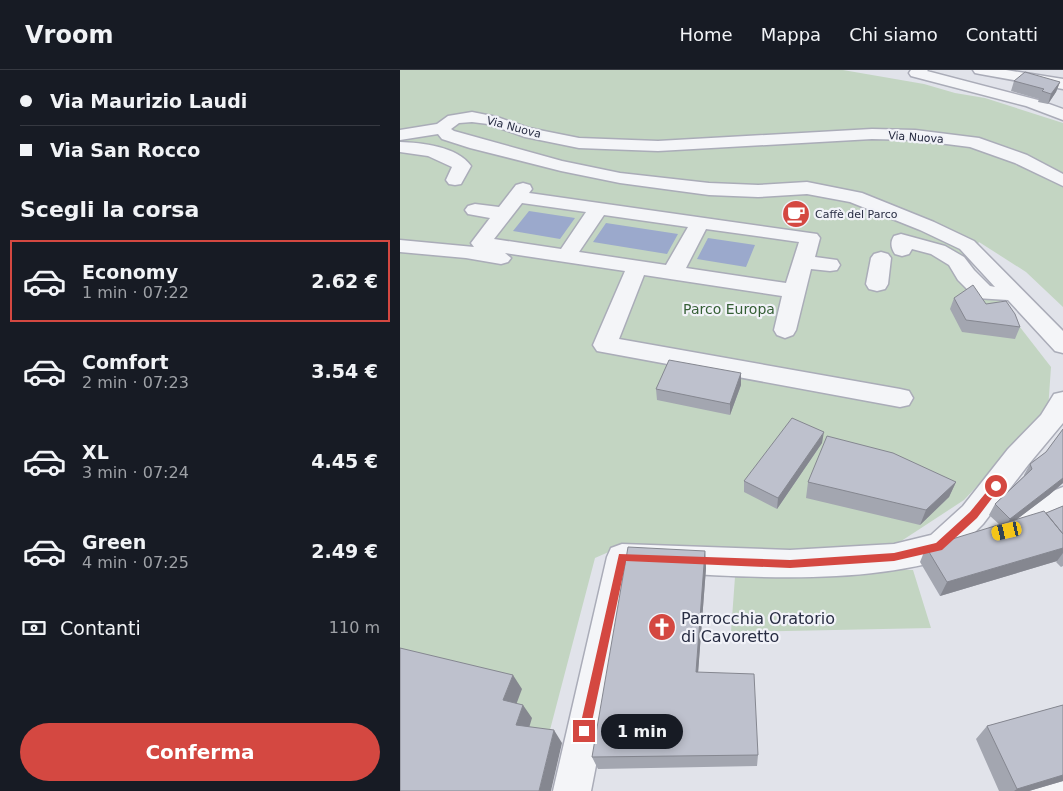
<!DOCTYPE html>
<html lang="it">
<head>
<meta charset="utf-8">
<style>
  :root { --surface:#171b24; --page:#20242c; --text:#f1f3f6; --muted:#9ea1a6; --line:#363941; --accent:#d44841 }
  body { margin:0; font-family:"DejaVu Sans",sans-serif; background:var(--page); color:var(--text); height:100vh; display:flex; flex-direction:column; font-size:19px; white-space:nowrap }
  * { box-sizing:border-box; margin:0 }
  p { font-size:16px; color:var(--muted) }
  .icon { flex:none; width:28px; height:28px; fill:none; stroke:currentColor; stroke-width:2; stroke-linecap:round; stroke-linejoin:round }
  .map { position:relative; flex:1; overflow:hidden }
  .drawer { display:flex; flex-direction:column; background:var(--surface); width:400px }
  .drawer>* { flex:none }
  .guide { display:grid; align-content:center; height:110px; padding:0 20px; background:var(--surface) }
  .end { position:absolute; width:22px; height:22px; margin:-11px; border:6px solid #d44841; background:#fff; box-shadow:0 0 0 2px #fff }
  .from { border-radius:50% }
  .bubble { position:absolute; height:35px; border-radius:18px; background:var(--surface); box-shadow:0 2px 8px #0003; font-size:16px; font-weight:600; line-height:35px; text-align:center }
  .car { position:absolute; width:15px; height:30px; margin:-15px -8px; border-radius:6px; box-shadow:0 0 4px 1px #0007; background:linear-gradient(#f5c518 24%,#345 0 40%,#f5c518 0 76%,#345 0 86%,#f5c518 0) }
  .guide b { display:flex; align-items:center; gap:18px; height:48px; font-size:19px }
  .guide b+b { border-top:1px solid var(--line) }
  .guide i { width:12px; height:12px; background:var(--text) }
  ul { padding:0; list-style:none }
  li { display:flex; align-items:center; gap:15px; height:82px; margin:0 10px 8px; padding:0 10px; border:2px solid transparent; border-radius:0px }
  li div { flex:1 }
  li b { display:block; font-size:19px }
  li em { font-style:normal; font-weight:600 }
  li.selected { border-color:var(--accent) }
  li>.icon { width:45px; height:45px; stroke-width:1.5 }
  h2 { padding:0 20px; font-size:22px; line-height:60px }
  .pay { display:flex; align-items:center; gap:12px; height:55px; padding:0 20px; font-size:19px }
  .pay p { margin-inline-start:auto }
  .cta { display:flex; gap:10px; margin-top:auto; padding:10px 20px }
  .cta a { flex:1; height:58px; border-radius:30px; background:var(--accent); color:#fff; font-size:20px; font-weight:600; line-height:58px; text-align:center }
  header { display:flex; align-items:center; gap:30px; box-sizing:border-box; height:70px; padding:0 25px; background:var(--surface); border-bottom:1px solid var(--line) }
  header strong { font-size:24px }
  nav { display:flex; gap:28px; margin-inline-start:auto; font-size:18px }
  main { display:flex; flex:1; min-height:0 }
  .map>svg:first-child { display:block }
  .green { fill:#c3d5c2 }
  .water { fill:#9ba9cc }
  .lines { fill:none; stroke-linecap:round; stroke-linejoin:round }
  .street-casing { stroke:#aaacb8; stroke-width:3 }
  .street { fill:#f4f5f8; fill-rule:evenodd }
  .wall { fill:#a3a6b0 }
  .shaded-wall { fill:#858790 }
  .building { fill:#bec1cd; stroke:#858790 }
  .route { fill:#d44841 }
  .labels { text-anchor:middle; stroke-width:4.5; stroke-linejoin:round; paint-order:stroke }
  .far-street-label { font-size:11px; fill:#282d43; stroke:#f1f2f8 }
  .far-poi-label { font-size:11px; fill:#282d43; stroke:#f1f2f8; text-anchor:start }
  .park-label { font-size:14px; fill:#355f35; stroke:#f1f2f8 }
  .near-poi-label { font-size:16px; fill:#282d43; stroke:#f1f2f8; text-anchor:start }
</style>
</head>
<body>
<header>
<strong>Vroom</strong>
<nav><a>Home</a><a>Mappa</a><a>Chi siamo</a><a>Contatti</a></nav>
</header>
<main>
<section class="drawer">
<div class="guide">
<b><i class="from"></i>Via Maurizio Laudi</b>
<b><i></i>Via San Rocco</b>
</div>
<h2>Scegli la corsa</h2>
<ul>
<li class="selected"><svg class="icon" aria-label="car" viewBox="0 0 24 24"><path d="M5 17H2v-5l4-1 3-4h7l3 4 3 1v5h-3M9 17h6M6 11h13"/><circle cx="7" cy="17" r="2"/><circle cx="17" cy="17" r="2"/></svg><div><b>Economy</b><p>1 min · 07:22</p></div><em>2.62 €</em></li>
<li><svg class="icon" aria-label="car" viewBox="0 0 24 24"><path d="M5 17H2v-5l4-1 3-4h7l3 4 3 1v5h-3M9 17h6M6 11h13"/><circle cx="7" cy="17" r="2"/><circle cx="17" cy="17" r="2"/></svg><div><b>Comfort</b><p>2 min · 07:23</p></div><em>3.54 €</em></li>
<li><svg class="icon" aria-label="car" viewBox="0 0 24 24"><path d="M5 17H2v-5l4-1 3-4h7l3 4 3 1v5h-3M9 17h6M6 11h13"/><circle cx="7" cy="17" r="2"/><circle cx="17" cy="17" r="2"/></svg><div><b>XL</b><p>3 min · 07:24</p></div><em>4.45 €</em></li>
<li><svg class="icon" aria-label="car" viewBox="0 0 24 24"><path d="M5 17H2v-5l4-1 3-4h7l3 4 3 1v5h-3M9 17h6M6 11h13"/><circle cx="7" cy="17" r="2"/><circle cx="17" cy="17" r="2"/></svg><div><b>Green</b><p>4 min · 07:25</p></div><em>2.49 €</em></li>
</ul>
<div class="pay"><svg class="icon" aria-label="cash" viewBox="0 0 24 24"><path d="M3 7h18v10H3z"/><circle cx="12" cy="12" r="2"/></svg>Contanti<p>110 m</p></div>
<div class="cta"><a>Conferma</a></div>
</section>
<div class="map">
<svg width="663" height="721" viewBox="0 0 663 721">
  <rect width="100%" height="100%" fill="#e1e3ea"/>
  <path class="green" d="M0,0H443L524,14L555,23L585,28L663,53V237L626,202L579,172L568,190L651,297L648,340L564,430L486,481L220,477L195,488L134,721H0Z
    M336,493L513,500L531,558L331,562Z"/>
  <path class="water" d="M129,141L175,148L160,169L113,161Z
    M206,153L278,164L267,184L193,172Z
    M308,168L355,175L346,197L297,189Z"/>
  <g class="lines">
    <g class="street-casing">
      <path id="street" d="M511,0H528L527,1L638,30L663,39V50L626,36L511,6L509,3Z
        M573,0H606L663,9V19L580,4L575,3Z
        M72,42L97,47L129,58L179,68L258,71L472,59L515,60L579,68L627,85L663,104V116L615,93L570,77L515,70L472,69L258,81L179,78L125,67L88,54L72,52L59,53L51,59L54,61L162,91L220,103L309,113L358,115L407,112L462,123L534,152L574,171L663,261V283L655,281L608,230L576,228L558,210L549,195L531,184L512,179L509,184L502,186L495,184C491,178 490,172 494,166L501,164L545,176L564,187L574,200L590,216L595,217L560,179L520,160L450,132L407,124L358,127L309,125L220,113L161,101L70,78L42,69L38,64L0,70V60L37,54L48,46Z
        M0,72C22,73 57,76 71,96L61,114L55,115L49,114L46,110L52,97L28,86L0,82Z
        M123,113L130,115L132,119L129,123L417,164L420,168L415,187L437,190L440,195L437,200L430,201L411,199L396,260L393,265L385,268L377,265L374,260L382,226L244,205L219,269L500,319L509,321L513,328L509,335L500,337L197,281L193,275L225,201L105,183L111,188L108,192L101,194L66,188L0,182V170L74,177L71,173L90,148L68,144L65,140L68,136L75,134L99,137L116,115ZM122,133L186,142L161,179L94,169ZM204,145L288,157L266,195L179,182ZM306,159L399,172L386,213L286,198Z
        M481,182L488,184L491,188L488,214L485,219L477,221L469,219L466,214L471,188L474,184Z
        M663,322V353L628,395L583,454L572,465L575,472L571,481C467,519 343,506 234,501L191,721H153L207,487L211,478L222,474L390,480L494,474L531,465L563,436L608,379L641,345L654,324Z
        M663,417V446L624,467L614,471L604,467L599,458L604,449L643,428L653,421Z
        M663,697V721H629L635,708Z"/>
    </g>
    <use href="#street" class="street"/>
  </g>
  <path class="wall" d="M614,11L660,12L656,22L648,34L638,32L639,29L611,21Z
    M554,228L586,234L620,257L615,269L562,262L550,239Z
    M341,303V315L330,345L257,330L256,319Z
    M663,359V413L649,425L617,449L646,443L663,436V496L661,497L656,492L657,491L540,526L520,492L526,477L600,455L589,445L595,434L624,406V405L630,394L646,382Z
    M422,373L377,439L344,422V411Z
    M408,412H556L549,427L520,455L406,428Z
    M305,481L306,498L298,602L358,685L357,696L198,699L192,687Z
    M663,635V711L629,721H599L576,669L587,656Z"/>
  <path class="shaded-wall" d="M660,12L656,22L648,34L651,24Z
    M341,303V315L330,345V334Z
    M424,362L422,373L377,439L378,428Z
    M663,408V413L649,425L604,459L610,449Z
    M556,412L549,427L520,455L526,440Z
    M663,478V483L657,491L540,526L547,512Z
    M305,481L306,498L297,617L296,602Z
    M113,605L122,619L113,643L103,630Z
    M123,635L132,648L126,668L116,655Z
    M154,660L162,673L151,721H139Z
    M663,705V711L629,721H614L617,719Z"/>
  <path class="building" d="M625,2L660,12L651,24L642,21L644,19L614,11Z
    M573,215L586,234L606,231L615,244L620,257L566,250L554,228Z
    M269,290L341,303L330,334L256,319Z
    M392,348L424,362L378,428L344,411Z
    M663,359V408L610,449L595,434L632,399L630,394L646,382Z
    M427,366L493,383L556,412L526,440L408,412Z
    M663,436V464L646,443Z
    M644,441L663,464V478L547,512L526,477Z
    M228,477L305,481L296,602L354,604L358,685L192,687Z
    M0,578L113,605L103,630L123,635L116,655L154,660L139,721H0Z
    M663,635V705L617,719L587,656Z"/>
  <path class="route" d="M596,413L600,416L599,419L577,448L542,480L494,491L390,498L226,491L190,661L188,665L184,667L180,665L179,661L219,484L390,490L494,483L536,473L570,442L593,414Z"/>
  <defs>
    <g id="cafe-disc" transform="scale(1.4375)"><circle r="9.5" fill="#d44841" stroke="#f1f2f8"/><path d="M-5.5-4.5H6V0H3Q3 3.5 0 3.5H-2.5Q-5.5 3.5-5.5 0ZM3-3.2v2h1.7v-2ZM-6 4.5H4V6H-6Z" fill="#fff"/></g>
    <g id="church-disc" transform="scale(1.4375)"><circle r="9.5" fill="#d44841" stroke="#f1f2f8"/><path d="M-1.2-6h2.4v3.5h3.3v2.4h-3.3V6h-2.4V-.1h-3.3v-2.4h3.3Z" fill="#fff"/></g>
  </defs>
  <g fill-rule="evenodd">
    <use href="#cafe-disc" x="396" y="144"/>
    <use href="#church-disc" x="262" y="557"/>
  </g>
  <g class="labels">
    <g class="far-street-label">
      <text transform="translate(114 57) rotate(15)" y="4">Via Nuova</text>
      <text transform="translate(516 67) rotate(4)" y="4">Via Nuova</text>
    </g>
    <g class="far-poi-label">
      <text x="415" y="148">Caffè del Parco</text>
    </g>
    <g class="park-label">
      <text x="329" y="244">Parco Europa</text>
    </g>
    <g class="near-poi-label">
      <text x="281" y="554">Parrocchia Oratorio<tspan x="281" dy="18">di Cavoretto</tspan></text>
    </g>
  </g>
</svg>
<i class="end from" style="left:596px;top:416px"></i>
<i class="end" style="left:184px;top:661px"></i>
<div class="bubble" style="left:201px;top:644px;width:82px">1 min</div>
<i class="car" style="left:607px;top:461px;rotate:257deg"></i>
</div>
</main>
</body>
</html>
